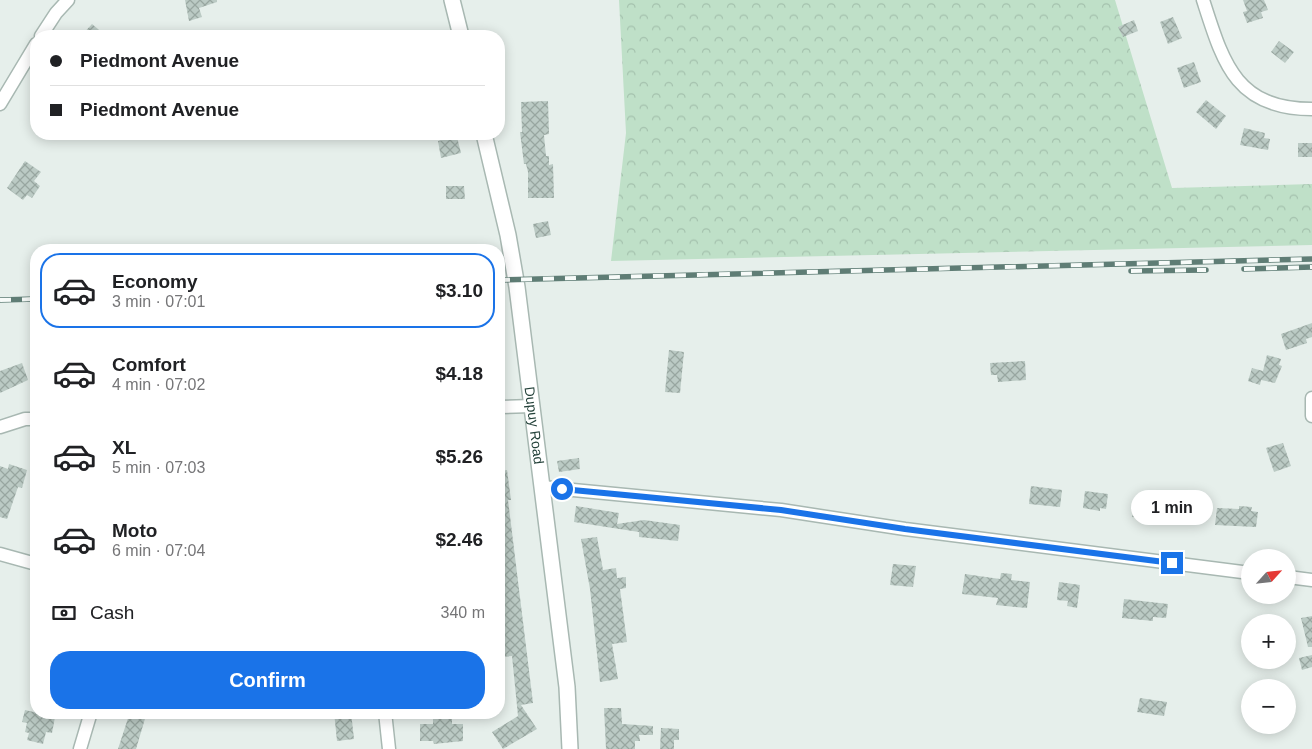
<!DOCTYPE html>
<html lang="en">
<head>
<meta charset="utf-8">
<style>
  :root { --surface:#fff; --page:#f2f2f2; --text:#202124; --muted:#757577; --line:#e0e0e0; --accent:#1a73e8 }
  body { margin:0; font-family:Arial,sans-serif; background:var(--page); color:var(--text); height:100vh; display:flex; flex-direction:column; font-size:19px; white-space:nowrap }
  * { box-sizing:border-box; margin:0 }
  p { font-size:16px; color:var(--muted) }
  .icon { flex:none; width:28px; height:28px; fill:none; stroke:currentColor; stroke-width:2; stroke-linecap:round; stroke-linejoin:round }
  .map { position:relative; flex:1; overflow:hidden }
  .drawer { position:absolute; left:30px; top:244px; width:475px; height:475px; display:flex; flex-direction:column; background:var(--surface); border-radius:20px; box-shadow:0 2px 12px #0003 }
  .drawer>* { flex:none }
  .banner { position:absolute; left:30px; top:30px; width:475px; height:110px; border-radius:20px; box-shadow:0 2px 12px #0003; display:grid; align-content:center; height:110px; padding:0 20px; background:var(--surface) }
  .needle { width:32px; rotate:63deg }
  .buttons { position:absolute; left:1241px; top:549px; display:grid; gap:10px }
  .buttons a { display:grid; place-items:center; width:55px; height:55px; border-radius:50%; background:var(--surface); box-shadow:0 2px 12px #0003; font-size:25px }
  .end { position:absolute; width:22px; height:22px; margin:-11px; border:6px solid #1a73e8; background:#fff; box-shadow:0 0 0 2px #fff }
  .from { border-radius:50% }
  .bubble { position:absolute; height:35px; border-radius:18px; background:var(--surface); box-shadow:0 2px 12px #0003; font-size:16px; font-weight:800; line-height:35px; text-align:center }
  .banner b { display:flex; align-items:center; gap:18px; height:48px; font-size:19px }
  .banner b+b { border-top:1px solid var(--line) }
  .banner i { width:12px; height:12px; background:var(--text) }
  ul { padding:9px 0 0; list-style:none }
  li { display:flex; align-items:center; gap:15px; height:75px; margin:0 10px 8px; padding:0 10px; border:2px solid transparent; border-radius:20px }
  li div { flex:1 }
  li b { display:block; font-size:19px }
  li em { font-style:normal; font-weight:800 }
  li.current { border-color:var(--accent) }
  li>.icon { width:45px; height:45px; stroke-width:1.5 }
  .pay { display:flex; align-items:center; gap:12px; height:55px; padding:0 20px; font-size:19px }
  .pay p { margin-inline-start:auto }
  .action { display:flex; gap:10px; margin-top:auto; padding:10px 20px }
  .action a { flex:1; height:58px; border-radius:20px; background:var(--accent); color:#fff; font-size:20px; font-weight:800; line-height:58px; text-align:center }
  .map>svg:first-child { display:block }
  .forest { fill:url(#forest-crowns) }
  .building { fill:url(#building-cross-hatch) }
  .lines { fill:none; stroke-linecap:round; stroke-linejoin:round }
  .minor-casing { stroke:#a8b8b2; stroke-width:15 }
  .tertiary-casing { stroke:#a8b8b2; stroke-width:18 }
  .minor { stroke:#fff; stroke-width:12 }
  .tertiary { stroke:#fff; stroke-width:15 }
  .rail-casing { stroke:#5f7d75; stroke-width:5.5 }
  .rail { stroke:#f7fbf9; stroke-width:4; stroke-dasharray:11; stroke-linecap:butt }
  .route { stroke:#1a73e8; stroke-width:6 }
  .labels { text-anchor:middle; stroke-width:5; stroke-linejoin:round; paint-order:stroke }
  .street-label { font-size:14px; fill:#24423a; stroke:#f7fbf9 }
</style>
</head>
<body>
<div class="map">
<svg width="1312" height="749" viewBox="0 0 1312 749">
  <defs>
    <pattern id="forest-crowns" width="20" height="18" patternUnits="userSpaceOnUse" patternTransform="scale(1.25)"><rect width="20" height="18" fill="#bfe0c8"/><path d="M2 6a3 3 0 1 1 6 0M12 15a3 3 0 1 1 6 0" fill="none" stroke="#a4c1ad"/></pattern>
    <pattern id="building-cross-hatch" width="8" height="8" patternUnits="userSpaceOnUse" patternTransform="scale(1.25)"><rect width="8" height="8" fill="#bbcac4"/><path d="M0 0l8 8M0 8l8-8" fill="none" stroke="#98a6a0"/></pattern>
  </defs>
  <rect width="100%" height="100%" fill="#e6efeb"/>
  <path class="forest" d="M619,0H1115L1172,188L1312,184V245L611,261L626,133Z"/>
  <path class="building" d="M185,0H217V2L199,8L202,17L189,21Z
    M1243,0H1264L1268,10L1261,12L1263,18L1247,23L1243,12L1247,11Z
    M1173,17L1182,38L1168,44L1160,22Z
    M1134,20L1138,31L1123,37L1118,27Z
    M92,24L106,36H81Z
    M1279,41L1294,52L1285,63L1271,52Z
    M1194,62L1201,82L1184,88L1177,68Z
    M1206,100L1226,116L1216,129L1196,112Z
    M548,101L549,134L544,135L546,156H549V165L553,164L554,198H528V172L526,164H524L520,132H522L521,102Z
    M1244,128L1265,133L1264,138L1270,139L1268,150L1240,145Z
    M457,137L461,153L441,158L438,141Z
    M1298,143H1312V157H1298Z
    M25,161L41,172L34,181L40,186L32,198L27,195L23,200L7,188Z
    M446,186H464L465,199H446Z
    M548,221L551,235L536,238L533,224Z
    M1312,323V337L1306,339L1307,343L1286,350L1281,334Z
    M669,350L684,352L680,393L665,392Z
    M1267,355L1281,359L1279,365L1282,366L1275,383L1261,380L1260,385L1248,381L1252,368L1263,371Z
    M1025,361L1026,380L998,382L997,375H991L990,363Z
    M22,363L28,380L0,393V371Z
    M1283,443L1291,466L1274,472L1266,448Z
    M579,458L580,469L559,472L557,461Z
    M9,464L27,470L22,488L18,487L7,519L0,517V466L8,469Z
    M507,470L511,500H508L533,703L521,705L537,729L503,749L492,732L518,716L512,656L501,657L499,643H502L499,611V471Z
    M1031,486L1062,490L1060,507L1029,504Z
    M1085,491L1108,494L1106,509L1100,508V511L1083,508Z
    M1135,500L1152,503L1150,519L1132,517Z
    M576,506L619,513L617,524L644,520L680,525L678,541L639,537V532L574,522Z
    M1173,506L1196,509L1194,524L1171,521Z
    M1239,506L1252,507L1251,511L1258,512L1256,527L1215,525L1217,508L1239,509Z
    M597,537L603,570L616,568L617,578L626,577V588L620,589L627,642L612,644L618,679L600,682L590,589L581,539Z
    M893,564L916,566L913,587L890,585Z
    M1001,573L1012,574L1011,580L1030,582L1027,608L996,605L998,598L962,594L965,574L1000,579Z
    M1059,582L1080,585L1077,608L1067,606L1068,601L1057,600Z
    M1124,599L1168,604L1166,618L1153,617V621L1122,618Z
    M1312,616V647H1308L1301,618Z
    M1312,655V667L1302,670L1299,658Z
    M1140,698L1167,702L1164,716L1137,712Z
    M604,708H621L622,724L653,726V735H639L640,741H635V749H606Z
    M25,710L55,717L52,733L46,732L43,744L27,740L29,733L25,732L27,723L22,722Z
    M130,712H147L136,749H118Z
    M334,712H351L354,739L337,741Z
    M433,717H452V724H463V741L434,744L433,741H420V724H433Z
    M661,728L679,729V740H674V749H660Z"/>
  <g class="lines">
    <g class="minor-casing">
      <path id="minor" d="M1203,0C1223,62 1235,109 1312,109
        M41,36L56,13L68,0
        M0,104L36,44
        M1312,398V416
        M499,407L532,406
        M0,427L25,419H36
        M542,487L781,510L905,529L1250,573
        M0,554L36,564
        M1288,577L1312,580
        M385,712L389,749
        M80,749L91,712"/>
    </g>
    <g class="tertiary-casing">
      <g id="tertiary">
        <path d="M452,0L461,36"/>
        <path id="s1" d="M484,134L508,235L517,287L567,687L570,749"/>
      </g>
    </g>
    <use href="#minor" class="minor"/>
    <use href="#tertiary" class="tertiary"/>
    <g class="rail-casing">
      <path id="rail" d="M1244,269L1312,267
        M1131,271L1206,270
        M499,280L1312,259
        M0,300L36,299"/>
    </g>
    <use href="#rail" class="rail"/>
  </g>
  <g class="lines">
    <path class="route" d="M562,489L781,510L905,529L1172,563"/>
  </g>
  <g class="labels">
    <g class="street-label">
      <text dy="5" stroke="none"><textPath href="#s1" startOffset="296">Dupuy Road</textPath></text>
    </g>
  </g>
</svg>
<div class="buttons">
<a><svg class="needle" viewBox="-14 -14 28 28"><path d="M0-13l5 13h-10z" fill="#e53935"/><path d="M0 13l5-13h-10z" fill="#757577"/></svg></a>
<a>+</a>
<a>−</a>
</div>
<i class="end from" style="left:562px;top:489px"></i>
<i class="end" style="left:1172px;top:563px"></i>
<div class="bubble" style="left:1131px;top:490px;width:82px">1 min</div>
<div class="banner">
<b><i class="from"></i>Piedmont Avenue</b>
<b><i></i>Piedmont Avenue</b>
</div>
<section class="drawer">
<ul>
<li class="current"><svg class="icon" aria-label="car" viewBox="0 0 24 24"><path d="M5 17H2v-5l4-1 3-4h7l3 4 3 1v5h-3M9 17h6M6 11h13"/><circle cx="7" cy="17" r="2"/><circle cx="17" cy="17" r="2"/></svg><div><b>Economy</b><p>3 min · 07:01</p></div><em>$3.10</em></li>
<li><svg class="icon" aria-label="car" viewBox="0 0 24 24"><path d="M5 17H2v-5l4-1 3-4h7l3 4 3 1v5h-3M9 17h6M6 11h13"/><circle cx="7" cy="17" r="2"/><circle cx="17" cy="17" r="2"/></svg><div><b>Comfort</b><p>4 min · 07:02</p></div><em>$4.18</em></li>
<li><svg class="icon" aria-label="car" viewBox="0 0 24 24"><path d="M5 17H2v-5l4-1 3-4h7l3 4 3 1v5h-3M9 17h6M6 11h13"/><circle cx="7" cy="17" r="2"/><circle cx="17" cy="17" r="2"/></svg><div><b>XL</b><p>5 min · 07:03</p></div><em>$5.26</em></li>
<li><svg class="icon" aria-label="car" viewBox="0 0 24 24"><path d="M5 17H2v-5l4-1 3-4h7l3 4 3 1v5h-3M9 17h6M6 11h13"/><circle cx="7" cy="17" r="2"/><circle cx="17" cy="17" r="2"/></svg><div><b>Moto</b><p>6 min · 07:04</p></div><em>$2.46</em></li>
</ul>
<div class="pay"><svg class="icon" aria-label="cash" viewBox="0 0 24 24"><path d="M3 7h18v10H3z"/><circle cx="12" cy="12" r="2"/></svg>Cash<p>340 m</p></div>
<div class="action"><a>Confirm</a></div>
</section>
</div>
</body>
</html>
